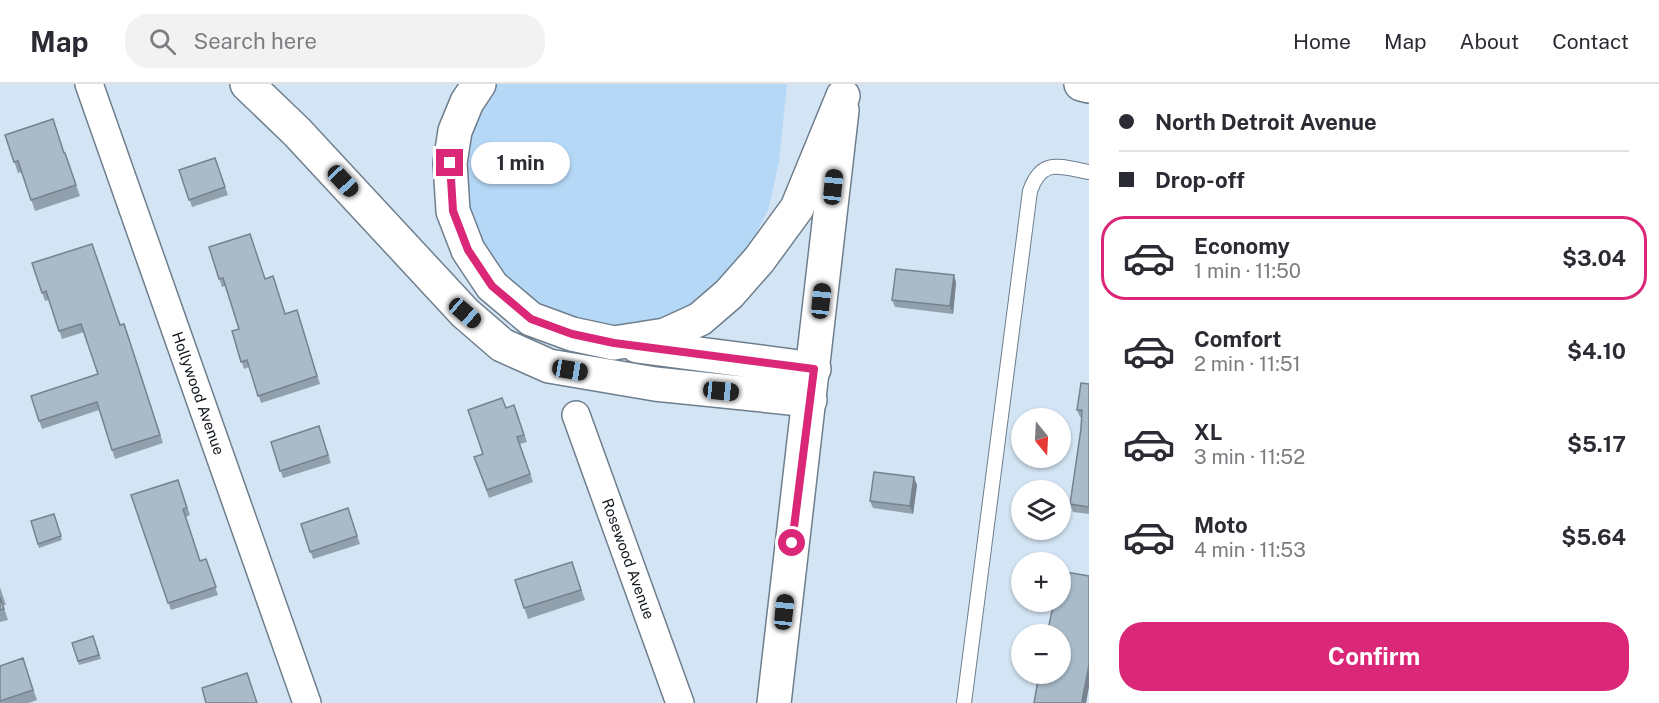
<!DOCTYPE html>
<html lang="en">
<head>
<meta charset="utf-8">
<style>
  :root { --surface:#fff; --page:#f2f2f3; --text:#2b2b33; --muted:#7c7c81; --line:#e1e1e2; --accent:#db2777 }
  body { margin:0; font-family:"Public Sans",sans-serif; background:var(--page); color:var(--text); height:100vh; display:flex; flex-direction:column; font-size:22px; white-space:nowrap }
  * { box-sizing:border-box; margin:0 }
  p { font-size:20px; color:var(--muted) }
  .icon { flex:none; width:33px; height:33px; fill:none; stroke:currentColor; stroke-width:2; stroke-linecap:round; stroke-linejoin:round }
  .map { position:relative; flex:1; overflow:hidden }
  .sheet { display:flex; flex-direction:column; background:var(--surface); width:570px }
  .sheet>* { flex:none }
  .hud { display:grid; align-content:center; height:132px; padding:0 30px; background:var(--surface) }
  .needle { width:39px; rotate:162deg }
  .fabs { position:absolute; left:1011px; top:324px; display:grid; gap:12px }
  .fabs a { display:grid; place-items:center; width:60px; height:60px; border-radius:50%; background:var(--surface); box-shadow:0 2px 4px #0004; font-size:30px }
  .end { position:absolute; width:27px; height:27px; margin:-14px; border:8px solid #db2777; background:#fff; box-shadow:0 0 0 3px #fff }
  .from { border-radius:50% }
  .bubble { position:absolute; height:42px; border-radius:21px; background:var(--surface); box-shadow:0 2px 4px #0004; font-size:20px; font-weight:700; line-height:42px; text-align:center }
  .car { position:absolute; width:18px; height:36px; margin:-18px -9px; border-radius:8px; box-shadow:0 0 4px 2px #0007; background:linear-gradient(#222 24%,#8ab4d8 0 40%,#222 0 76%,#8ab4d8 0 86%,#222 0) }
  .hud b { display:flex; align-items:center; gap:21px; height:57px; font-size:22px }
  .hud b+b { border-top:2px solid var(--line) }
  .hud i { width:15px; height:15px; background:var(--text) }
  ul { padding:0; list-style:none }
  li { display:flex; align-items:center; gap:18px; height:84px; margin:0 12px 9px; padding:0 18px; border:3px solid transparent; border-radius:24px }
  li div { flex:1 }
  li b { display:block; font-size:22px }
  li em { font-style:normal; font-weight:700 }
  li.on { border-color:var(--accent) }
  li>.icon { width:54px; height:54px; stroke-width:1.5 }
  .cta { display:flex; gap:12px; margin-top:auto; padding:12px 30px }
  .cta a { flex:1; height:69px; border-radius:24px; background:var(--accent); color:#fff; font-size:24px; font-weight:700; line-height:69px; text-align:center }
  header { display:flex; align-items:center; gap:36px; box-sizing:border-box; height:84px; padding:0 30px; background:var(--surface); border-bottom:2px solid var(--line) }
  header strong { font-size:28px }
  nav { display:flex; gap:33px; margin-inline-start:auto; font-size:21px }
  .search { width:420px; height:54px; background:var(--page); display:flex; align-items:center; gap:15px; box-sizing:border-box; padding:0 21px; border-radius:24px; color:var(--muted); font-size:22px }
  main { display:flex; flex:1; min-height:0 }
  .map>svg:first-child { display:block }
  .green { fill:#b5d8f7 }
  .lines { fill:none; stroke-linecap:round; stroke-linejoin:round }
  .service-casing { stroke:#6e7e8c; stroke-width:16 }
  .minor-casing { stroke:#6e7e8c; stroke-width:30 }
  .primary-casing { stroke:#6e7e8c; stroke-width:36 }
  .motorway-casing { stroke:#6e7e8c; stroke-width:36 }
  .service { stroke:#fff; stroke-width:14 }
  .minor { stroke:#fff; stroke-width:27 }
  .primary { stroke:#fff; stroke-width:33 }
  .motorway { stroke:#fff; stroke-width:33 }
  .wall { fill:#91a0ad }
  .shaded-wall { fill:#76828d }
  .building { fill:#a9bac9; stroke:#76828d; stroke-width:1.5 }
  .route { stroke:#db2777; stroke-width:8 }
  .labels { text-anchor:middle; stroke-width:4.5; stroke-linejoin:round; paint-order:stroke }
  .street-label { font-size:15px; fill:#11171c; stroke:#d3e4f4 }
</style>
</head>
<body>
<header>
<strong>Map</strong>
<div class="search"><svg class="icon" aria-label="search" viewBox="0 0 24 24"><circle cx="10" cy="10" r="6"/><path d="M15 15l6 6"/></svg>Search here</div>
<nav><a>Home</a><a>Map</a><a>About</a><a>Contact</a></nav>
</header>
<main>
<div class="map">
<svg width="1089" height="619" viewBox="0 0 1089 619">
  <rect width="100%" height="100%" fill="#d3e4f4"/>
  <path class="green" d="M493,0H787L779,78L768,126L743,176L708,210L675,231L631,243L584,239L536,223L504,199L467,131L460,76Z"/>
  <g class="lines">
    <g class="service-casing">
      <path id="service" d="M964,619L1030,107C1042,73 1060,83 1089,88"/>
    </g>
    <g class="minor-casing">
      <g id="minor">
        <path id="s1" d="M89,0L307,619"/>
        <path id="s2" d="M576,331L680,619"/>
      </g>
    </g>
    <g class="primary-casing">
      <path id="primary" d="M774,619C796,421 820,224 842,26"/>
    </g>
    <g class="motorway-casing">
      <path id="motorway" d="M247,0L297,48L465,229L502,261L549,282L655,300L810,316
        M479,0L467,18L455,47L450,79L453,127L468,166L492,202L531,235L572,250L614,259L665,251L700,235L729,210L759,176L797,124L843,12
        M1081,0L1089,2
        M637,262L814,285"/>
    </g>
    <use href="#service" class="service"/>
    <use href="#minor" class="minor"/>
    <use href="#primary" class="primary"/>
    <use href="#motorway" class="motorway"/>
  </g>
  <path class="wall" d="M5,51L64,69H65L80,112L35,127L22,88L18,89Z
    M215,74L228,111L192,123L179,86Z
    M209,163L266,195L286,230L297,226L320,300L261,319L249,283L244,285L232,247L239,245L225,202L222,203Z
    M32,179L120,241L127,248L163,359L115,375L99,326L42,345L31,312L98,290L84,248L62,255L49,216L45,217Z
    M954,191L956,199L953,230L895,223L892,216Z
    M1089,300V430L1073,428L1070,420L1082,333H1080L1077,326Z
    M514,321L527,358L520,360L533,398L489,414L474,373L483,370L506,324Z
    M319,342L331,379L283,394L271,358Z
    M178,396L190,431L186,433L200,477L206,475L218,511L171,526L131,411Z
    M917,401L913,430L873,424L870,417Z
    M348,424L360,460L313,475L301,440Z
    M54,430L62,456L39,464L31,437Z
    M572,478L585,516L528,535L515,496Z
    M0,503L6,521H3L8,536L0,538Z
    M93,552L101,575L79,581L72,559Z
    M23,574L37,616L29,619H0V582Z"/>
  <path class="shaded-wall" d="M954,191L956,199L953,230L950,222Z
    M914,393L917,401L913,430L910,422Z
    M1089,581V603L1086,619H1083L1082,617Z"/>
  <path class="building" d="M53,35L64,69H65L76,101L31,116L18,77L14,78L5,51Z
    M215,74L225,103L189,116L179,86Z
    M250,150L265,195L273,192L285,230L297,226L317,292L258,312L247,276L241,278L232,247L239,245L223,194L219,195L209,163Z
    M92,160L120,241L124,240L160,351L112,366L97,318L39,337L31,312L98,290L81,240L59,247L46,207L42,209L32,179Z
    M896,185L954,191L950,222L892,216Z
    M1081,299L1089,300V423L1070,420L1081,345L1082,326H1077Z
    M502,314L506,324L514,321L524,351L517,353L530,390L487,406L474,373L483,370L468,326Z
    M319,342L328,371L280,387L271,358Z
    M874,388L914,393L910,422L870,417Z
    M178,396L187,424L183,425L200,477L206,475L216,503L168,519L131,411Z
    M348,424L357,452L310,468L301,440Z
    M54,430L61,452L38,460L31,437Z
    M572,478L581,506L524,524L515,496Z
    M1060,487L1089,492V581L1082,617H1084V619H1034L1039,590H1060V550H1047L1054,518H1060Z
    M0,513L4,525L0,526Z
    M93,552L99,571L78,577L72,559Z
    M23,574L33,606L0,617V582Z
    M247,589L257,619H206L202,604Z"/>
  <g class="lines">
    <path class="route" d="M450,79L453,127L468,166L492,202L531,235L572,250L614,259L814,285L792,459"/>
  </g>
  <g class="labels">
    <g class="street-label">
      <text dy="5" stroke="none"><textPath href="#s1" startOffset="328">Hollywood Avenue</textPath></text>
      <text dy="5" stroke="none"><textPath href="#s2" startOffset="153">Rosewood Avenue</textPath></text>
    </g>
  </g>
</svg>
<div class="fabs">
<a><svg class="needle" viewBox="-14 -14 28 28"><path d="M0-13l5 13h-10z" fill="#e53935"/><path d="M0 13l5-13h-10z" fill="#7c7c81"/></svg></a>
<a><svg class="icon" aria-label="layers" viewBox="0 0 24 24"><path d="M12 4l9 5-9 5-9-5zM3 14l9 5 9-5"/></svg></a>
<a>+</a>
<a>−</a>
</div>
<i class="end from" style="left:792px;top:459px"></i>
<i class="end" style="left:450px;top:79px"></i>
<div class="bubble" style="left:471px;top:58px;width:99px">1 min</div>
<i class="car" style="left:343px;top:97px;rotate:137deg"></i>
<i class="car" style="left:833px;top:103px;rotate:6deg"></i>
<i class="car" style="left:821px;top:217px;rotate:6deg"></i>
<i class="car" style="left:465px;top:229px;rotate:131deg"></i>
<i class="car" style="left:570px;top:286px;rotate:100deg"></i>
<i class="car" style="left:721px;top:307px;rotate:96deg"></i>
<i class="car" style="left:784px;top:528px;rotate:6deg"></i>
</div>
<section class="sheet">
<div class="hud">
<b><i class="from"></i>North Detroit Avenue</b>
<b><i></i>Drop-off</b>
</div>
<ul>
<li class="on"><svg class="icon" aria-label="car" viewBox="0 0 24 24"><path d="M5 17H2v-5l4-1 3-4h7l3 4 3 1v5h-3M9 17h6M6 11h13"/><circle cx="7" cy="17" r="2"/><circle cx="17" cy="17" r="2"/></svg><div><b>Economy</b><p>1 min · 11:50</p></div><em>$3.04</em></li>
<li><svg class="icon" aria-label="car" viewBox="0 0 24 24"><path d="M5 17H2v-5l4-1 3-4h7l3 4 3 1v5h-3M9 17h6M6 11h13"/><circle cx="7" cy="17" r="2"/><circle cx="17" cy="17" r="2"/></svg><div><b>Comfort</b><p>2 min · 11:51</p></div><em>$4.10</em></li>
<li><svg class="icon" aria-label="car" viewBox="0 0 24 24"><path d="M5 17H2v-5l4-1 3-4h7l3 4 3 1v5h-3M9 17h6M6 11h13"/><circle cx="7" cy="17" r="2"/><circle cx="17" cy="17" r="2"/></svg><div><b>XL</b><p>3 min · 11:52</p></div><em>$5.17</em></li>
<li><svg class="icon" aria-label="car" viewBox="0 0 24 24"><path d="M5 17H2v-5l4-1 3-4h7l3 4 3 1v5h-3M9 17h6M6 11h13"/><circle cx="7" cy="17" r="2"/><circle cx="17" cy="17" r="2"/></svg><div><b>Moto</b><p>4 min · 11:53</p></div><em>$5.64</em></li>
</ul>
<div class="cta"><a>Confirm</a></div>
</section>
</main>
</body>
</html>
